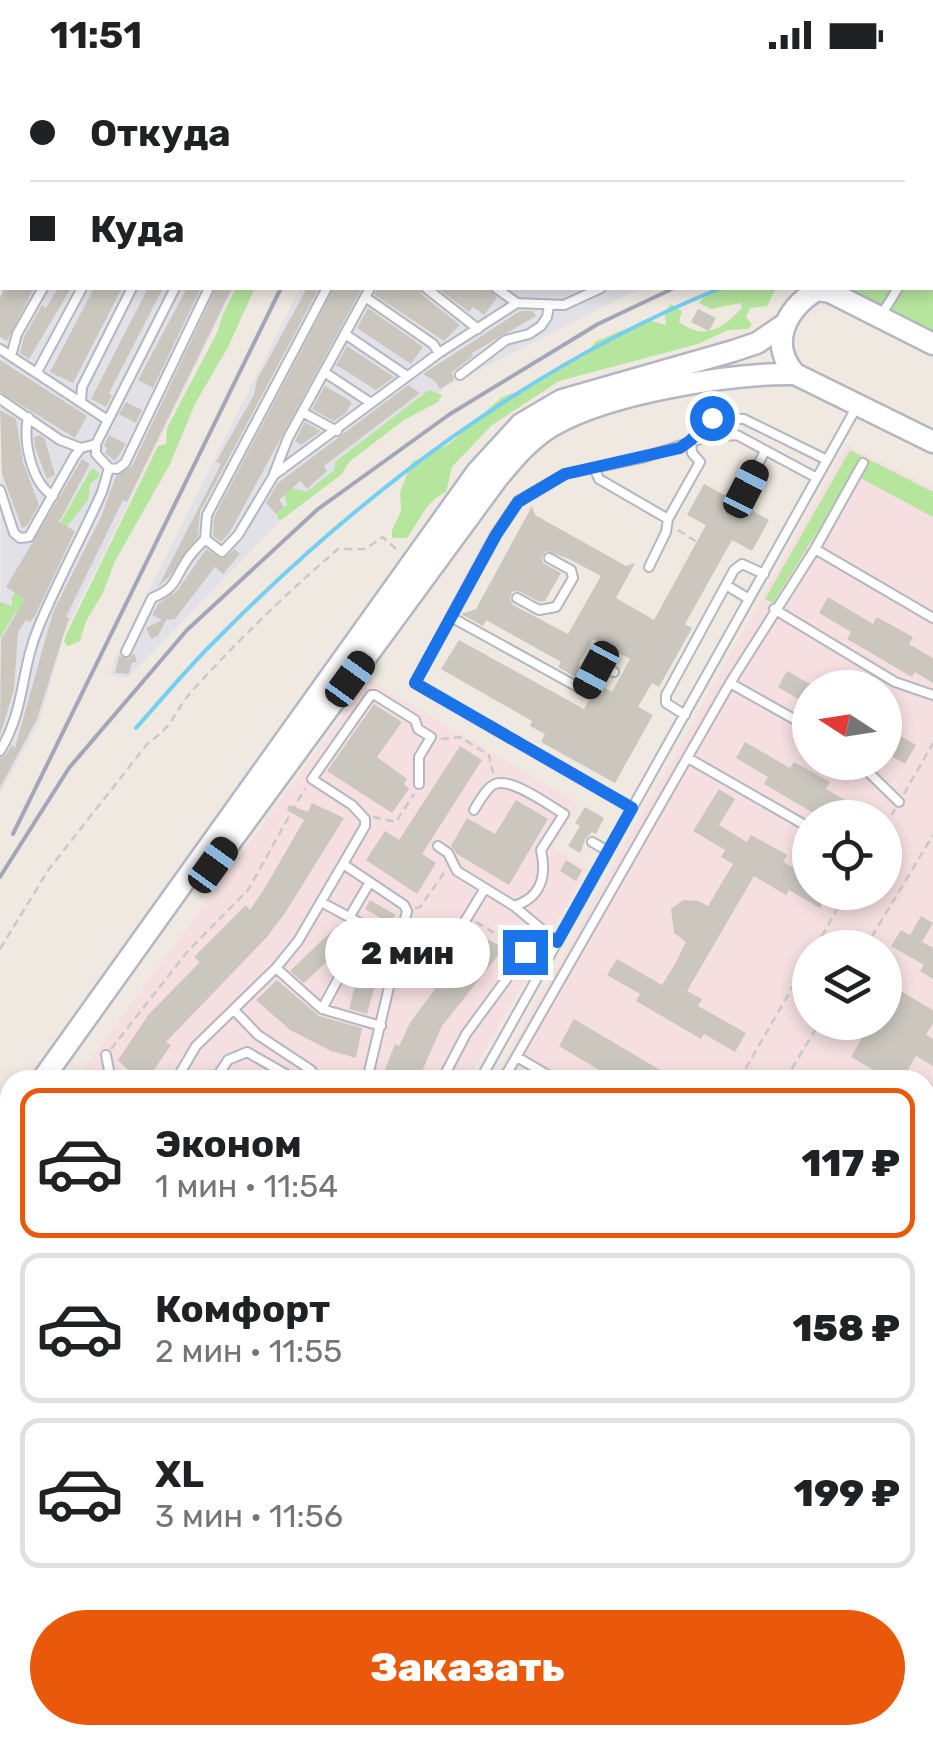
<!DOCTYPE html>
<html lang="ru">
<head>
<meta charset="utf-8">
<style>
  :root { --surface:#fff; --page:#f2f2f2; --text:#202124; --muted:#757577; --line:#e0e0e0; --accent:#ea580c }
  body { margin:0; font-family:Rubik,sans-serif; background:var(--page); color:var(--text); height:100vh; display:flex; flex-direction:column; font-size:38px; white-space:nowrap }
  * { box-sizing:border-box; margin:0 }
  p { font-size:32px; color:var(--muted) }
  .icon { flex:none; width:55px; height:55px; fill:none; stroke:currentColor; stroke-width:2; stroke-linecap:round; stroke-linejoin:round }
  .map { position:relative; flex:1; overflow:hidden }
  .side { position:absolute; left:0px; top:1000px; width:935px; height:675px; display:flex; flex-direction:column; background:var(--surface); border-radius:30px 30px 0 0; box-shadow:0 5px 15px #0003 }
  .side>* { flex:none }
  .guide { position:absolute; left:0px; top:0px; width:935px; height:220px; box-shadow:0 5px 15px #0003; display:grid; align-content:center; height:220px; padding:0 30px; background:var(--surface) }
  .needle { width:65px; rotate:282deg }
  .controls { position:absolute; left:792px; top:600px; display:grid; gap:20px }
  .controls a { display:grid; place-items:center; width:110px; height:110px; border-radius:50%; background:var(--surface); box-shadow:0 5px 15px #0003; font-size:50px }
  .end { position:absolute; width:45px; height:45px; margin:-22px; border:12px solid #1a73e8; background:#fff; box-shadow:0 0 0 5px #fff }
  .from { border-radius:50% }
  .bubble { position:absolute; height:70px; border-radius:35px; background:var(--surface); box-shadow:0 5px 15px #0003; font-size:32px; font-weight:800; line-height:70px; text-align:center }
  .car { position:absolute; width:30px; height:60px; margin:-30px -15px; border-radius:12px; box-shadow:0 0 8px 2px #0007; background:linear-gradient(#222 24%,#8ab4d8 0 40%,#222 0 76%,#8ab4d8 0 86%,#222 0) }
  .guide b { display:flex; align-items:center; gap:35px; height:95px; font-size:38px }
  .guide b+b { border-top:2px solid var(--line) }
  .guide i { width:25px; height:25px; background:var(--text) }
  ul { padding:18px 0 0; list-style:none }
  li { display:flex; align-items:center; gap:30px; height:150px; margin:0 20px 15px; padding:0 10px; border:5px solid var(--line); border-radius:20px }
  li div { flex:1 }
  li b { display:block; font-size:38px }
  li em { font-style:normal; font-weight:800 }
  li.active { border-color:var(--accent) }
  li>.icon { width:90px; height:90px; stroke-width:1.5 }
  .cta { display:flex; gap:20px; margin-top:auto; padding:20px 30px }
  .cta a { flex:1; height:115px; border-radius:60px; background:var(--accent); color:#fff; font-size:40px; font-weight:800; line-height:115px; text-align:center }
  .status { display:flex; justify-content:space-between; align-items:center; height:70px; padding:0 50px; background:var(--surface); direction:ltr }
  .status svg { height:28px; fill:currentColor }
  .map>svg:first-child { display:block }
  .industrial { fill:#e3e1e8 }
  .medical { fill:#f5dfe0; fill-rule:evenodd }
  .green { fill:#b6e59e }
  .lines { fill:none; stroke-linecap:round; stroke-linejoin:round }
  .stream { stroke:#75cff0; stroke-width:4 }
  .building { fill:#cbc7bf; fill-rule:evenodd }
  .lane-casing { stroke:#b4b7c1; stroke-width:12 }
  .street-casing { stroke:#b4b7c1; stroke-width:19 }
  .secondary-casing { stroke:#b4b7c1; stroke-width:25 }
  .primary-casing { stroke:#c9c9c9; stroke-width:28 }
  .path { stroke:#c9c9c9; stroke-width:2.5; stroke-dasharray:8 5; stroke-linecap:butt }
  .lane { stroke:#fff; stroke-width:8 }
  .street { stroke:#fff; stroke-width:14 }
  .secondary { stroke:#fff; stroke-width:20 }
  .primary { stroke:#f2d163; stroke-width:22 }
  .tram { stroke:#a3a6b8; stroke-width:2.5 }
  .rail { stroke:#a3a6b8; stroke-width:4 }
  .route { stroke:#1a73e8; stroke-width:12 }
</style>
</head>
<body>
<div class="status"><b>11:51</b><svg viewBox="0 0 49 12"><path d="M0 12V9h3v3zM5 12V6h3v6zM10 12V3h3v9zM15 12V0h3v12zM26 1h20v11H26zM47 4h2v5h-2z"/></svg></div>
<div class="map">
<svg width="933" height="1675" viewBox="0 0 933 1675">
  <rect width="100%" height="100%" fill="#efe9e1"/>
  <path class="industrial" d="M75,0H277L73,2Z
    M2,137V218H234L64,564L40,650L0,724Z
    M300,218H641L449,315L309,421L128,608L110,605L116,586Z
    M546,1665H611L600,1675H540Z"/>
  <path class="medical" d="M847,375L933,418V1675H748L742,1665H925V1010H494ZM810,618H885V692H810ZM810,748H885V822H810ZM810,878H885V952H810Z
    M369,610L579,734L553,778L587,798L468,1010H75Z
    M10,1099V1421L0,1413V1107Z"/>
  <path class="green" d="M933,196V267L887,244L905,218H932Z
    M236,218H255L228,277L195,334L170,394L114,493L103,523L86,551L80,571L68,576L64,572L66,565L158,376L166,374L167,358L218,261L222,246Z
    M723,218H776L767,236L750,238L746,247L752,255L748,259L728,260L698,274L559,311L492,355L452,397L446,422C424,433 422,448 407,468H392V460L401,441L400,422L412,392L449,374L502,327L533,316L562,294L582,288L596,271L648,250L666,255L664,242L671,234L682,241L679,252C706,271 721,259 742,238L740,233L711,239L699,233L705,226Z
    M836,218H892L881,235L876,237Z
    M429,320L442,325L438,332L404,350L349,392L342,404L281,450L278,449L277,443L287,435L284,425L292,418L307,422L334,400L335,392Z
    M850,380L933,422V447L853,404L773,533L765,529Z
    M92,398L99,402V407L90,414L88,430L65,459L59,455Z
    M45,480L51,482L20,540L15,543L0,568V532L12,536V527Z
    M0,1464L10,1473V1559L0,1552Z
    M925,1588L933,1598V1675H754L745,1665H925Z
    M128,1665H182L204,1675H142Z
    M410,1665H546L540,1675H404Z
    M611,1665H666L683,1675H600Z
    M684,1665H738L747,1675H701Z"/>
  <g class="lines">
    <path class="stream" d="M932,143H933
      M136,658C163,628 189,596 218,568C361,423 532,294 721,218"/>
  </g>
  <path class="building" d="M5,218H34L7,271L0,267V227Z
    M58,218H71L29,289L20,283L24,267L42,235L46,238Z
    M94,218H122L73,313L50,302Z
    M148,218H163L109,323L112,325L106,337L91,329Z
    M187,218H201L153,318L138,310Z
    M216,218H232L127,432L123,430L66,547L69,548L37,649L0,718V688L6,685L12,675L15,678L53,542L101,447L116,406L132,396Z
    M307,218H319L200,442L198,466L168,508L158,517L221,394L216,392L254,325L257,310Z
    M334,218H362L230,462L221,472L213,466L214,447Z
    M377,218H419L421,224L460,255L444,271L375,225Z
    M437,218H489L497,228L484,245L473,237L469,242Z
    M368,238L423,277L411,294L357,258Z
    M698,239L716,248L709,261L691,252Z
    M520,241H533L536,246L472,283L473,286L452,302L454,310L440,319L435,311L423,304Z
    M347,276L394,307L376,320L336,295Z
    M0,290L87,346L75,368L0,322Z
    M408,315L420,323L324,396L327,401L307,419L300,411L279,430L284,437L276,444L266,433L278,413Z
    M325,316L352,332L346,343L334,351L312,339Z
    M126,332L142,340L136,353L119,344Z
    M0,340L16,349L23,392L39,435L27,456L22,458L2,404Z
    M305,352L321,361L301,375L295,371Z
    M40,365L45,369L55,405L47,409L35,378L34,367Z
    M109,365L126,374L115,391L105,383L107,378L104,376Z
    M82,389L90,394L59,452L75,461L35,546L30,552L26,550L18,562L14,620L0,665L1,569L25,529L6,517Z
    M704,414L728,427L732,420L748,428L744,436L769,450L752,481L732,470L685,554L692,558L659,617L652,613L638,637L653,645L615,713L541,672L545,664L530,656L532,651L441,599L459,570L584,639L598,614L612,622L630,589L593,569L579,593L583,611L558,597L561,592L486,550L483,556L461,544L476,539L532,436L535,445L626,496L635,493L616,528L654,550L706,455L687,445ZM546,481L569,489L601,506L568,564L513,535L510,529L512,522L518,521L540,532L545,531L561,503L543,493L542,487Z
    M206,479L222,489L235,479L240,484L223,504L215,497L175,549L166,550L158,566L151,569L146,558L162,550L152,545L158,534L177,521Z
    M828,527L873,554L877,547L913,567L909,574L933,588V613L915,602L912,607L847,569L851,562L819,543Z
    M134,583L137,592L132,593L129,604L115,603L119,586L128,589Z
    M787,601L810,614V636L778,617Z
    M374,634L402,652L377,687L407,709L404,714L409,719L392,743L327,701Z
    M885,657L916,675L905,694L885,682Z
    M745,672L790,698L794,692L830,712L826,719L876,748H822L764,714L768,707L736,688Z
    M460,676L482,690L422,784L436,793L417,824L366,790L385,761L399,770Z
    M719,719L735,729L719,755L747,772L751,765L787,785L783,792L810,807V822H829L820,838L789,820L786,825L754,806L687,921L702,929L698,936L746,963L735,982L704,964L701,969L636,931L640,924L607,905L617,889L662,915L675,894L686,872L674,863L671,839L683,830L698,831L708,836L733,794L721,787L725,780L693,761Z
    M516,730L548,749L509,815L457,784L451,776L467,748L495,764Z
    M312,733L344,748L285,843L267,867L166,972L171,975L147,1010L126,998L118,990L149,944L200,892L194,887L246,835L250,840L266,816L304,750L287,740L289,735L308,742Z
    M585,737L604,748L596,764L592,762L586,768L580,783L568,776L580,756L575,753Z
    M566,790L582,800L576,811L560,801Z
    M370,830L396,845L390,853L365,839Z
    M921,846L933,853L922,872L933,878V909L920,901L924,895L891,876L901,860L910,865Z
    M339,854L385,880L367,944L349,939L360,896L337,882L304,913L290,901Z
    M485,868L504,878L442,956L418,1010H381L395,974L399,976L410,953L446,904L443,903L469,871L477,876Z
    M277,910L319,946L362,958L356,988L331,981L290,960L256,930Z
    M892,916L933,940V953L926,965L933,969V996L916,986L902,1010H891L851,987L871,952H885V928Z
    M574,949L677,1010H616L559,976Z"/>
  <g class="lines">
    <g class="lane-casing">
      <path id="lane" d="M101,2L102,0
        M150,2L152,0
        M199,2L200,0
        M248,2L249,0
        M280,2L281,0
        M323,2L325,0
        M932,102H933
        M932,188H933
        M0,204L2,199
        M426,218L478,259
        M496,218L517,233
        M365,227L433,274L439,283
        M880,247L898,218
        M345,264L407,306
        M0,279L106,349
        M11,286L17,264L43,218
        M37,302L82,218
        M324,302L371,333
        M460,305L506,270L529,264L541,256L547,247L549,236
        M0,329L60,370L81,378
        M81,330L82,317L132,218
        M302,342L337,361
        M28,347C23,371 31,412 53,426
        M109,398L117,399L125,393L209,218
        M109,398L96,384V374L175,218
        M594,398L599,409L668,449L666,462L649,497
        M274,404L288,368L370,218
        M745,419L765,381
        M0,420L14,463L20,468L29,467L74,387L81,378L96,374
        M668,449L700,392L692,383L691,371L712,348L744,349L827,390
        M205,469L207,445L327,218
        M815,479L933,548
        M726,515L749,529
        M517,528L539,540L556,537L573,508L571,500L549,488
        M774,539L895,612L933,625
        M451,547L585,621L600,598L614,602
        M126,582L152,528C178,517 173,510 187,490C192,482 199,476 205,469L222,482L238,465L274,405L439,283L517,233L564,235L601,218
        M730,613L810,658
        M685,645L666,633V625L734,500L742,494L764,504
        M0,681C26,638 20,600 39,556C58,510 82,467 102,422L109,398
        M688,688L810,758
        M858,692L899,732
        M632,738L415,613L495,465L518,431L565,404L642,388L706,367L737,365L817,408
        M474,740C479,732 487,717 495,714C511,707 550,736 564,744L541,780C547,806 541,828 514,836
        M592,772L608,781
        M438,776L448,783L457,801L514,836L557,872
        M343,794L365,756V749L352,735L312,709L371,625H375L415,650L418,659L431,667L419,687V714
        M323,833L423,887C450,886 470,841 484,820
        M350,846L370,812
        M276,898L322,939L381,956
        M322,939L343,900
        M234,940L258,965L311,1000L316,1010
        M106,985L111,1010
        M517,987L556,1010
        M176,1010L196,976L276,898L298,871L343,794L404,835L407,841L367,1010
        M215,1010L228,990L247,982L296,1010
        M442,1010L466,964L541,862
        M480,1010L856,338
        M503,1010L730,613L815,479L863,393
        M925,1144L933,1131
        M0,1145L10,1143
        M10,1166L3,1195L10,1252
        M0,1357L10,1365
        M925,1387L933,1392"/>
    </g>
    <g class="street-casing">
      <path id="street" d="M466,0L467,2
        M342,1675L348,1665
        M372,1675L378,1665"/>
    </g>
    <g class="secondary-casing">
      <path id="secondary" d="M933,274L830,222L817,220C786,239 768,274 795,304L933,372
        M204,808L496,410C513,389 530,369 552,356C608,323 731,303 795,304
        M42,1010L477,402L521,354L562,330L733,281L757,273L785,254
        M0,1086L10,1072
        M0,1428L10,1437
        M0,1449L10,1458
        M260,1665L272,1675
        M287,1665L299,1675"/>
    </g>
    <g class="primary-casing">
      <path id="primary" d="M0,1600L10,1608
        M0,1636L10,1644
        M35,1665L47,1675
        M79,1665L91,1675"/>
    </g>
    <path class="path" d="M678,460L697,472
      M441,669L460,667L489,685L493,703
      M904,724L933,673
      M373,747L396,752L414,724
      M885,756L895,739
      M415,838L420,837L444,803
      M476,852L516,876
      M815,878L847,822
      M865,878L933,765
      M0,879L49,799L148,673C176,654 173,642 192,621C238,570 287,523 338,479H365L383,467L399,482
      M111,979L188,881L248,820L305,718
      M739,1010L810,887
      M785,1010L820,952
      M0,1283L10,1277
      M0,1294L10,1307
      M0,1404L10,1391
      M0,1489L10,1497
      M320,1665V1675
      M721,1665L726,1675
      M399,1675L405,1665
      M504,1675V1665
      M549,1675L555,1665"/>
    <use href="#lane" class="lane"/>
    <use href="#street" class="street"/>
    <use href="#secondary" class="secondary"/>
    <use href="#primary" class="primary"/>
    <path class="tram" d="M0,1564L10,1571
      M188,1665L210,1675
      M676,1665L693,1675
      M564,1675L570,1665
      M595,1675L606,1665"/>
    <path class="rail" d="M374,2L375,0
      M932,118H933
      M13,764L281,218
      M0,807L69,698L187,560L318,439L450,344L598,254L674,218"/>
  </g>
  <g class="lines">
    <path class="route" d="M525,882L541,862L557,872L632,738L415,613L496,465L518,432L565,404L680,378L691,370L712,348"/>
  </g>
</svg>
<div class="controls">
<a><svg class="needle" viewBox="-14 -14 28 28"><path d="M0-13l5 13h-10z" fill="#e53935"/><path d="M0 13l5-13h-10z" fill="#757577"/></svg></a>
<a><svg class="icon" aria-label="locate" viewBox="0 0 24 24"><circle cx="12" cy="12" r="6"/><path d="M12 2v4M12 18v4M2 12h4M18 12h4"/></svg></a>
<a><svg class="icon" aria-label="layers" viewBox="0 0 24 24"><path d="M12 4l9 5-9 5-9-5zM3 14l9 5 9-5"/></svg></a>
</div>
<i class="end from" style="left:712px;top:348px"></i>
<i class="end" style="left:525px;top:882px"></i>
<div class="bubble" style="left:325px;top:848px;width:165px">2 мин</div>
<i class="car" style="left:746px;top:419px;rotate:27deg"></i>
<i class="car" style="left:596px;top:600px;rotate:208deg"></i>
<i class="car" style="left:350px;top:609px;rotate:36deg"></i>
<i class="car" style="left:213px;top:795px;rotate:36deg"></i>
<div class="guide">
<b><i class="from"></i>Откуда</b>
<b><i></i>Куда</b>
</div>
<section class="side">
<ul>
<li class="active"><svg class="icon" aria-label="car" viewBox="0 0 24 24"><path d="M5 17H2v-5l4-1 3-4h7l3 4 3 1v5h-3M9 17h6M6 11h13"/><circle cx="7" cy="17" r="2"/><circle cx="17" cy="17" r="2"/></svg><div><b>Эконом</b><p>1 мин · 11:54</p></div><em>117 ₽</em></li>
<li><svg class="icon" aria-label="car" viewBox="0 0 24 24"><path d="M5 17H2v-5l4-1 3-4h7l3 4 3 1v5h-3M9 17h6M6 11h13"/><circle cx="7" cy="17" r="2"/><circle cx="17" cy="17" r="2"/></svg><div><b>Комфорт</b><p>2 мин · 11:55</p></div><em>158 ₽</em></li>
<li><svg class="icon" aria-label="car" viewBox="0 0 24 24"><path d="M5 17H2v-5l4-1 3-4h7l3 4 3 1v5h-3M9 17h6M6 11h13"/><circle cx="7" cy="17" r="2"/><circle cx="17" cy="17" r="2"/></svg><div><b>XL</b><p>3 мин · 11:56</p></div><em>199 ₽</em></li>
</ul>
<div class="cta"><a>Заказать</a></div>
</section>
</div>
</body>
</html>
